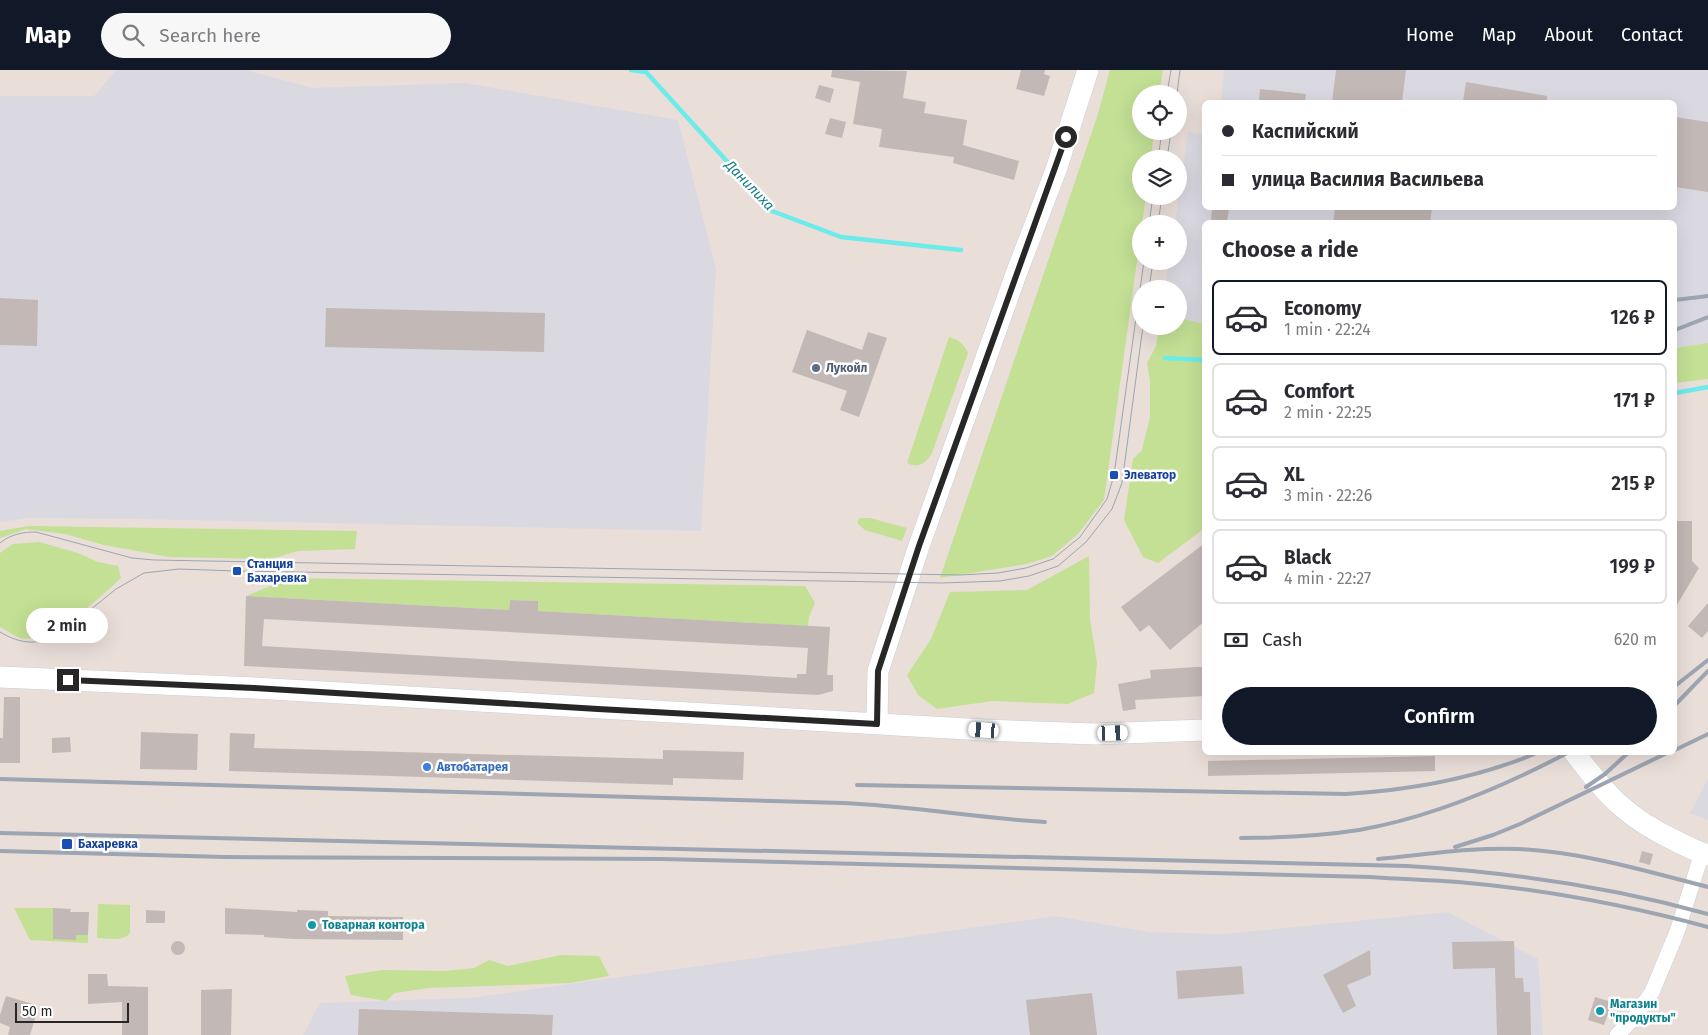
<!DOCTYPE html>
<html lang="en">
<head>
<meta charset="utf-8">
<style>
  :root { --surface:#fff; --page:#f7f7f7; --text:#2b2b33; --muted:#7c7c81; --line:#e1e1e2; --accent:#111827 }
  body { margin:0; font-family:"Fira Sans",sans-serif; background:var(--page); color:var(--text); height:100vh; display:flex; flex-direction:column; font-size:19px; white-space:nowrap }
  * { box-sizing:border-box; margin:0 }
  p { font-size:16px; color:var(--muted) }
  .icon { flex:none; width:28px; height:28px; fill:none; stroke:currentColor; stroke-width:2; stroke-linecap:round; stroke-linejoin:round }
  .map { position:relative; flex:1; overflow:hidden }
  .side { position:absolute; left:1202px; top:150px; width:475px; height:535px; display:flex; flex-direction:column; background:var(--surface); border-radius:8px; box-shadow:0 5px 20px #0002 }
  .side>* { flex:none }
  .top-card { position:absolute; left:1202px; top:30px; width:475px; height:110px; border-radius:8px; box-shadow:0 5px 20px #0002; display:grid; align-content:center; height:110px; padding:0 20px; background:var(--surface) }
  .fabs { position:absolute; left:1132px; top:15px; display:grid; gap:10px }
  .fabs a { display:grid; place-items:center; width:55px; height:55px; border-radius:50%; background:var(--surface); box-shadow:0 5px 20px #0002; font-size:25px }
  .scale { position:absolute; left:15px; bottom:12px; width:114px; box-sizing:border-box; padding-left:5px; border:2px solid #272727; border-top:0; font-size:14px; line-height:18px; white-space:nowrap; color:#272727; -webkit-text-stroke:4px #fff; paint-order:stroke }
  .end { position:absolute; width:22px; height:22px; margin:-11px; border:6px solid #272727; background:#fff; box-shadow:0 0 0 2px #fff }
  .from { border-radius:50% }
  .bubble { position:absolute; height:35px; border-radius:18px; background:var(--surface); box-shadow:0 5px 20px #0002; font-size:16px; font-weight:600; line-height:35px; text-align:center }
  .car { position:absolute; width:15px; height:30px; margin:-15px -8px; border-radius:6px; box-shadow:0 0 4px 1px #0007; background:linear-gradient(#fff 24%,#345 0 40%,#fff 0 76%,#345 0 86%,#fff 0) }
  .top-card b { display:flex; align-items:center; gap:18px; height:48px; font-size:19px }
  .top-card b+b { border-top:1px solid var(--line) }
  .top-card i { width:12px; height:12px; background:var(--text) }
  ul { padding:0; list-style:none }
  li { display:flex; align-items:center; gap:15px; height:75px; margin:0 10px 8px; padding:0 10px; border:2px solid var(--line); border-radius:8px }
  li div { flex:1 }
  li b { display:block; font-size:19px }
  li em { font-style:normal; font-weight:600 }
  li.current { border-color:var(--accent) }
  li>.icon { width:45px; height:45px; stroke-width:1.5 }
  h2 { padding:0 20px; font-size:22px; line-height:60px }
  .pay { display:flex; align-items:center; gap:12px; height:55px; padding:0 20px; font-size:19px }
  .pay p { margin-inline-start:auto }
  .button { display:flex; gap:10px; margin-top:auto; padding:10px 20px }
  .button a { flex:1; height:58px; border-radius:30px; background:var(--accent); color:#fff; font-size:20px; font-weight:600; line-height:58px; text-align:center }
  header { display:flex; align-items:center; gap:30px; box-sizing:border-box; height:70px; padding:0 25px; background:var(--accent); color:#fff }
  header strong { font-size:24px }
  nav { display:flex; gap:28px; margin-inline-start:auto; font-size:18px }
  .search { width:350px; height:45px; background:var(--page); display:flex; align-items:center; gap:12px; box-sizing:border-box; padding:0 18px; border-radius:28px; color:var(--muted); font-size:19px }
  .map>svg:first-child { display:block }
  .industrial { fill:#dad9e2 }
  .green { fill:#c3e095 }
  .lines { fill:none; stroke-linecap:round; stroke-linejoin:round }
  .stream { stroke:#6cebea; stroke-width:4.5 }
  .building { fill:#c2b8b5; fill-rule:evenodd }
  .street-casing { stroke:#c7cfd9; stroke-width:16 }
  .secondary-casing { stroke:#c7cfd9; stroke-width:22 }
  .street { stroke:#fff; stroke-width:15 }
  .secondary { stroke:#fff; stroke-width:21 }
  .tram { stroke:#9ca5b1; stroke-width:1 }
  .rail { stroke:#9ca5b1; stroke-width:4 }
  .route { stroke:#272727; stroke-width:6 }
  .service-dot { fill:#5c6f8a; stroke:#fff; stroke-width:2 }
  .transit-dot { fill:#1a4fb4; stroke:#fff; stroke-width:2 }
  .shop-dot { fill:#3f7fe0; stroke:#fff; stroke-width:2 }
  .culture-dot { fill:#0f9aa8; stroke:#fff; stroke-width:2 }
  .labels { text-anchor:middle; stroke-width:5; stroke-linejoin:round; paint-order:stroke }
  .service-label { font-size:12px; font-weight:bold; fill:#4e5e75; stroke:#fff; text-anchor:start }
  .transit-label { font-size:12px; font-weight:bold; fill:#164399; stroke:#fff; text-anchor:start }
  .shop-label { font-size:12px; font-weight:bold; fill:#366cbe; stroke:#fff; text-anchor:start }
  .culture-label { font-size:12px; font-weight:bold; fill:#0d838f; stroke:#fff; text-anchor:start }
  .water-label { font-size:14px; font-style:italic; fill:#0f7e86; stroke:#fff }
</style>
</head>
<body>
<header>
<strong>Map</strong>
<div class="search"><svg class="icon" aria-label="search" viewBox="0 0 24 24"><circle cx="10" cy="10" r="6"/><path d="M15 15l6 6"/></svg>Search here</div>
<nav><a>Home</a><a>Map</a><a>About</a><a>Contact</a></nav>
</header>
<div class="map">
<svg width="1708" height="965" viewBox="0 0 1708 965">
  <rect width="100%" height="100%" fill="#eaded9"/>
  <path class="industrial" d="M116,0H245L313,18L465,13L678,50L716,199L701,461L136,449L29,448L0,452V26H94Z
    M1224,0H1708V273L1675,278V152H1205V254L1179,248V219H1165L1169,191H1179V154H1175L1188,62L1205,65V138H1675V32H1221Z
    M1708,708V750L1690,743Z
    M1448,842L1538,889L1543,965H303L320,933L470,928L1055,846L1149,862L1224,864Z"/>
  <path class="green" d="M1110,0H1163L1159,24H1141V61H1154L1151,89H1141V126H1146L1104,430L1078,464L1052,486L1027,494L940,508L1097,47Z
    M1179,248L1205,254V458L1158,493L1143,487L1124,450L1133,389L1142,380L1150,347V311L1147,293L1156,276L1159,256H1179Z
    M949,267C959,270 963,273 968,283L932,383C926,393 919,399 907,393Z
    M1708,273V309L1675,313V278Z
    M860,448H870L907,458L902,471L899,470L865,460L858,454V451Z
    M29,456L357,461L355,479L298,481L271,489L169,487L104,475L65,464L26,459L0,468V461Z
    M39,472L78,483L98,492L118,496L121,508C101,527 49,575 20,568C14,566 6,560 0,557V483L13,474Z
    M1089,486L1090,549L1097,593L1094,623L1068,634L992,631L937,639L918,625L907,605L931,569L950,522L1027,520Z
    M290,508L805,516L815,533L809,547L808,556L538,541V531L510,530L509,540L246,526Z
    M98,834L130,835V863C123,872 107,868 97,868Z
    M14,838H53V864L65,865L76,870V865H88V873L30,870Z
    M561,885L599,886L609,906L571,913L429,918L395,923L386,931L351,925L345,906L382,900L445,901L474,898L489,890L508,896Z"/>
  <g class="lines">
    <path class="stream" d="M631,0L646,2L772,141L841,167L961,180
      M1165,288L1205,290
      M1675,323L1708,317"/>
  </g>
  <path class="building" d="M832,0L907,1L903,28L926,32L924,43L967,50L963,75L1019,91L1014,110L953,93L954,87L879,77L882,59L853,54L860,12L831,7Z
    M1021,0H1045L1044,4L1050,6L1044,26L1016,19Z
    M1336,0H1406L1402,32H1332Z
    M1466,12L1547,26V32H1463Z
    M819,15L834,19L830,33L815,28Z
    M1260,19L1306,24L1305,32H1259Z
    M1675,47L1708,52V122L1675,117Z
    M830,48L846,52L842,68L825,64Z
    M1212,138H1229L1227,152H1211Z
    M1335,138H1432L1430,152H1333Z
    M0,228L38,230L37,276L0,275Z
    M326,238L545,243L544,282L325,277Z
    M807,260L862,280L868,262L887,268L859,347L840,340L847,321L792,302Z
    M1675,451H1692V491L1699,498L1675,538Z
    M1205,473V551L1170,580L1149,555L1140,562L1121,537Z
    M246,526L509,540L510,530L538,531V541L830,557L827,605H833V621L818,625L244,596ZM264,549L808,578L806,604H797V608L262,576Z
    M1708,533V561L1702,568L1688,556Z
    M1196,597H1205V626L1135,630L1136,639L1123,641L1118,614L1151,608L1150,600Z
    M4,627H20V693H0V668H3Z
    M141,662L198,664L197,700L140,699Z
    M230,663L255,664L254,678L663,689V680L744,682L743,710L673,708V715L229,701Z
    M70,667L71,682L52,683V668Z
    M1435,686V701L1208,706V691Z
    M1642,781L1653,784L1650,795L1639,792Z
    M53,838L71,839L70,842H89L88,865H76V870L53,869Z
    M225,838L297,842V840L328,841V846L403,847V870L294,869L264,867V865L225,864Z
    M146,840L165,841V853H146Z
    M171 878a7 7 0 1 1 14 0a7 7 0 1 1-14 0Z
    M1514,871L1515,908H1523L1524,922H1530L1531,965H1497L1495,898L1453,899L1452,872Z
    M1370,880L1371,905L1347,915L1356,936L1343,943L1323,905Z
    M1242,896L1244,924L1178,929L1176,901Z
    M88,904H107L108,916L148,917V965H122V932L88,934Z
    M232,919L231,965H201V920Z
    M1092,923L1097,965H1030L1026,930Z
    M6,926L36,935L35,938L38,939L30,965H8L10,957L0,953V945Z
    M1595,927L1612,932L1604,955L1588,950Z
    M359,939L553,945L552,965H358Z"/>
  <g class="lines">
    <g class="street-casing">
      <path id="street" d="M1617,965L1634,948L1652,922L1677,862L1702,783"/>
    </g>
    <g class="secondary-casing">
      <path id="secondary" d="M0,607L254,618L984,660L1095,664L1205,660
        M877,653L878,601L919,476L1016,204L1056,100L1088,0
        M1574,682C1606,725 1627,748 1676,771C1686,776 1697,782 1708,785"/>
    </g>
    <use href="#street" class="street"/>
    <use href="#secondary" class="secondary"/>
    <path class="tram" d="M1167,24L1171,0
      M1177,24L1180,0
      M1158,89L1162,61
      M1167,89L1171,61
      M1149,154L1153,126
      M1158,154L1162,126
      M1149,219L1153,191
      M0,473C11,464 23,462 36,462L132,488L154,490L960,505L998,503L1026,498L1053,489L1080,467L1107,429L1114,405L1144,191
      M0,562C21,575 42,576 63,562L116,519L144,503L179,499L237,501L942,513L1000,511L1029,506L1058,496L1086,472L1112,439L1122,413L1143,256"/>
    <path class="rail" d="M1675,230L1708,226
      M1675,260L1708,247
      M1675,616L1708,590
      M1675,635L1708,601
      M1675,680L1708,664
      M0,709L843,733C911,736 977,748 1045,752
      M857,715L1346,724C1411,720 1478,708 1539,682
      M1586,717L1605,704L1629,682
      M0,763L1407,796C1509,802 1610,817 1708,844
      M1241,768C1281,768 1320,766 1359,760C1433,747 1503,717 1569,682
      M1455,777L1493,765L1520,754L1669,682
      M0,781L225,787L662,789L1370,807C1399,809 1428,810 1458,812C1542,819 1626,835 1708,857
      M1378,789C1424,785 1471,777 1518,779C1583,782 1645,801 1708,817"/>
  </g>
  <g class="lines">
    <path class="route" d="M68,610L254,618L598,639L877,654L878,601L919,476L1066,67"/>
  </g>
  <circle class="service-dot" cx="816" cy="298" r="5"/>
  <g class="transit-dot">
    <rect x="1109" y="400" width="10" height="10" rx="2.5"/>
    <rect x="232" y="496" width="10" height="10" rx="2.5"/>
    <rect x="61" y="768" width="12" height="12" rx="2.5"/>
  </g>
  <circle class="shop-dot" cx="427" cy="697" r="5"/>
  <g class="culture-dot">
    <circle cx="312" cy="855" r="5"/>
    <circle cx="1600" cy="941" r="5"/>
  </g>
  <g class="labels">
    <g class="service-label">
      <text x="826" y="302">Лукойл</text>
    </g>
    <g class="transit-label">
      <text x="1124" y="409">Элеватор</text>
      <text x="247" y="498">Станция<tspan x="247" dy="14">Бахаревка</tspan></text>
      <text x="78" y="778">Бахаревка</text>
    </g>
    <g class="shop-label">
      <text x="437" y="701">Автобатарея</text>
    </g>
    <g class="culture-label">
      <text x="322" y="859">Товарная контора</text>
      <text x="1610" y="938">Магазин<tspan x="1610" dy="14">"продукты"</tspan></text>
    </g>
    <g class="water-label">
      <text transform="translate(750 115) rotate(46)" y="5">Данилиха</text>
    </g>
  </g>
</svg>
<div class="fabs">
<a><svg class="icon" aria-label="locate" viewBox="0 0 24 24"><circle cx="12" cy="12" r="6"/><path d="M12 2v4M12 18v4M2 12h4M18 12h4"/></svg></a>
<a><svg class="icon" aria-label="layers" viewBox="0 0 24 24"><path d="M12 4l9 5-9 5-9-5zM3 14l9 5 9-5"/></svg></a>
<a>+</a>
<a>−</a>
</div>
<div class="scale">50 m</div>
<i class="end from" style="left:1066px;top:67px"></i>
<i class="end" style="left:68px;top:610px"></i>
<div class="bubble" style="left:26px;top:538px;width:82px">2 min</div>
<i class="car" style="left:984px;top:660px;rotate:274deg"></i>
<i class="car" style="left:1113px;top:663px;rotate:88deg"></i>
<div class="top-card">
<b><i class="from"></i>Каспийский</b>
<b><i></i>улица Василия Васильева</b>
</div>
<section class="side">
<h2>Choose a ride</h2>
<ul>
<li class="current"><svg class="icon" aria-label="car" viewBox="0 0 24 24"><path d="M5 17H2v-5l4-1 3-4h7l3 4 3 1v5h-3M9 17h6M6 11h13"/><circle cx="7" cy="17" r="2"/><circle cx="17" cy="17" r="2"/></svg><div><b>Economy</b><p>1 min · 22:24</p></div><em>126 ₽</em></li>
<li><svg class="icon" aria-label="car" viewBox="0 0 24 24"><path d="M5 17H2v-5l4-1 3-4h7l3 4 3 1v5h-3M9 17h6M6 11h13"/><circle cx="7" cy="17" r="2"/><circle cx="17" cy="17" r="2"/></svg><div><b>Comfort</b><p>2 min · 22:25</p></div><em>171 ₽</em></li>
<li><svg class="icon" aria-label="car" viewBox="0 0 24 24"><path d="M5 17H2v-5l4-1 3-4h7l3 4 3 1v5h-3M9 17h6M6 11h13"/><circle cx="7" cy="17" r="2"/><circle cx="17" cy="17" r="2"/></svg><div><b>XL</b><p>3 min · 22:26</p></div><em>215 ₽</em></li>
<li><svg class="icon" aria-label="car" viewBox="0 0 24 24"><path d="M5 17H2v-5l4-1 3-4h7l3 4 3 1v5h-3M9 17h6M6 11h13"/><circle cx="7" cy="17" r="2"/><circle cx="17" cy="17" r="2"/></svg><div><b>Black</b><p>4 min · 22:27</p></div><em>199 ₽</em></li>
</ul>
<div class="pay"><svg class="icon" aria-label="cash" viewBox="0 0 24 24"><path d="M3 7h18v10H3z"/><circle cx="12" cy="12" r="2"/></svg>Cash<p>620 m</p></div>
<div class="button"><a>Confirm</a></div>
</section>
</div>
</body>
</html>
